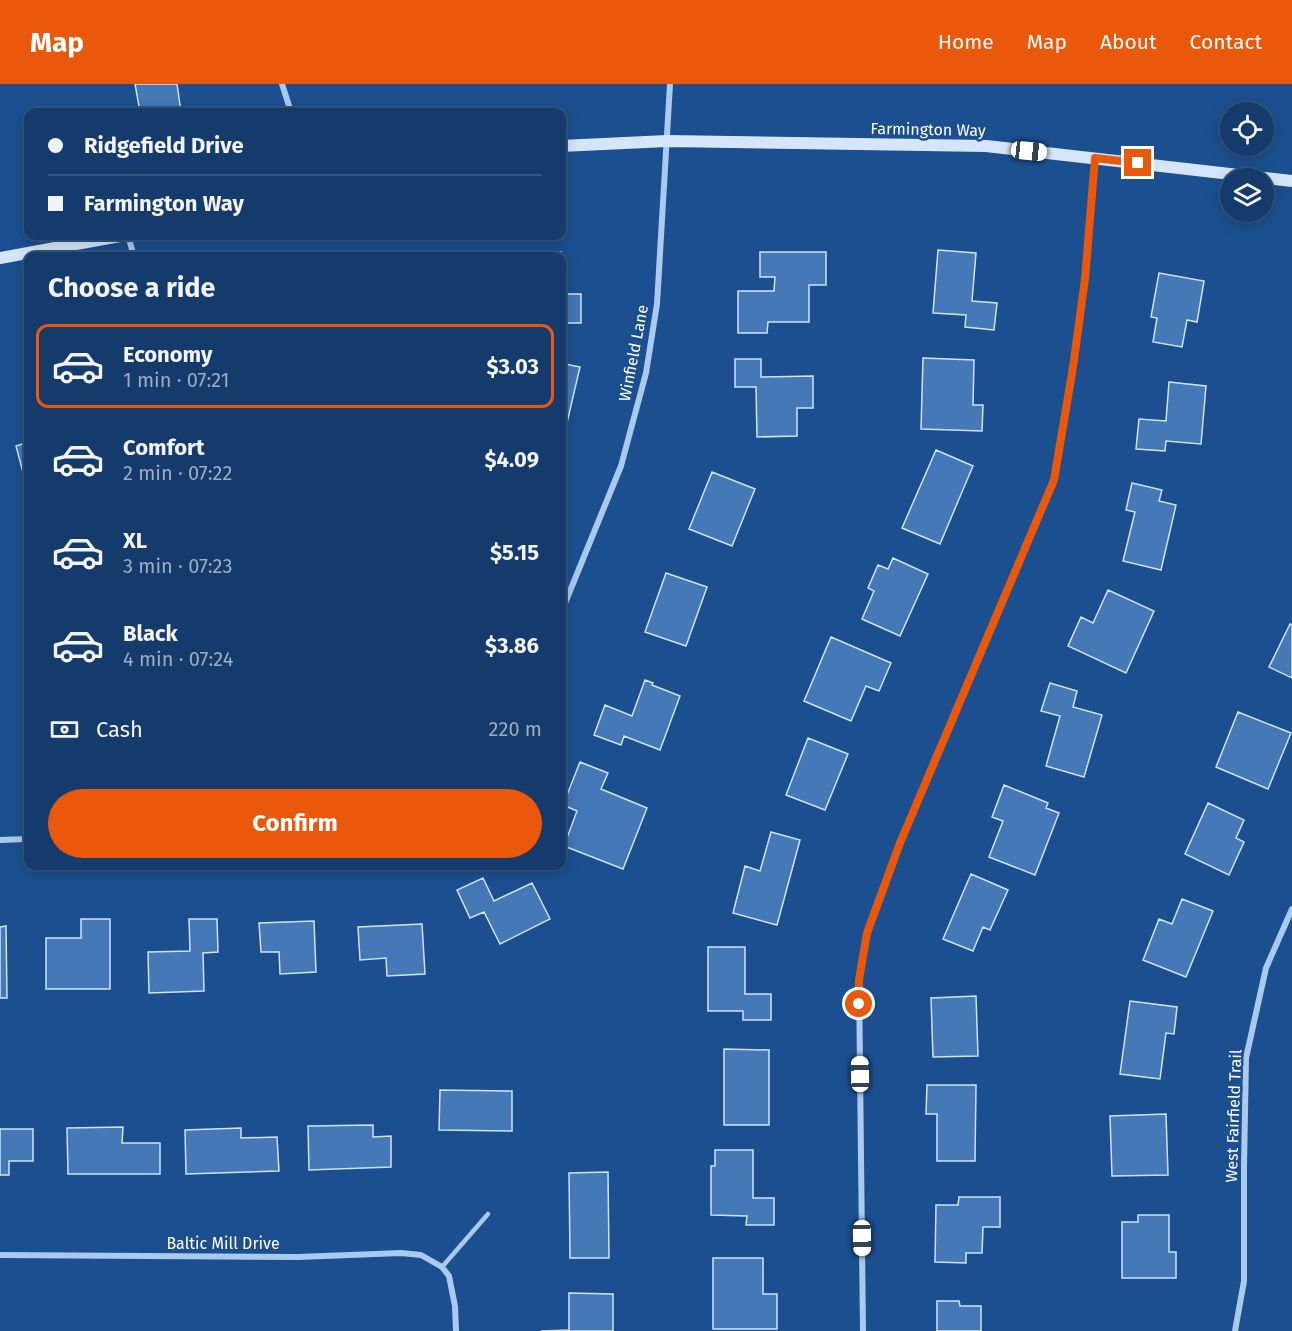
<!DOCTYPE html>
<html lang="en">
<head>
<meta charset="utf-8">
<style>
  :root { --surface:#143b6b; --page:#214673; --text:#f1f3f6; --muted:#9dadc1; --line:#33557e; --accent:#ea580c }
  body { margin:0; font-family:"Fira Sans",sans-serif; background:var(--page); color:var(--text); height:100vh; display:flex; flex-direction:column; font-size:22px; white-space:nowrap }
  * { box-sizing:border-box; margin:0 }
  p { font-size:20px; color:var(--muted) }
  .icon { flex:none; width:33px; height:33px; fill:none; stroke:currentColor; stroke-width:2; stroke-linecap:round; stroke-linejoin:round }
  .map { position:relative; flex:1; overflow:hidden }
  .side { position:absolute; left:24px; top:168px; width:542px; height:618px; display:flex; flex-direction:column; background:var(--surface); border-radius:12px; box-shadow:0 3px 15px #0003,0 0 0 2px var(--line) }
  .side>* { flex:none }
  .guide { position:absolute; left:24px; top:24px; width:542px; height:132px; border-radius:12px; box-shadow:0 3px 15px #0003,0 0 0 2px var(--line); display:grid; align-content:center; height:132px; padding:0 24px; background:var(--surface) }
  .fabs { position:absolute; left:1220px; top:18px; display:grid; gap:12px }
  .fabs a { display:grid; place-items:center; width:54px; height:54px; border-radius:50%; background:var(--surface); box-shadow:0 3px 15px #0003,0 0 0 2px var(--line); font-size:30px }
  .end { position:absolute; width:27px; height:27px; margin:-14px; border:8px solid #ea580c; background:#fff; box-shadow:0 0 0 3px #fff }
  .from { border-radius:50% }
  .car { position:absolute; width:18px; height:36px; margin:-18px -9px; border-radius:8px; box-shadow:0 0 4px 2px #0007; background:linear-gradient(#fff 24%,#345 0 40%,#fff 0 76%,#345 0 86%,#fff 0) }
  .guide b { display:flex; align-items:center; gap:21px; height:57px; font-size:22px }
  .guide b+b { border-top:2px solid var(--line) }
  .guide i { width:15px; height:15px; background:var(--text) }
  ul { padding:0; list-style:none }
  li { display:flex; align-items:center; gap:18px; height:84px; margin:0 12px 9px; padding:0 12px; border:3px solid transparent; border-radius:12px }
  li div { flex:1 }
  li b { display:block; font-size:22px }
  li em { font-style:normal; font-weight:700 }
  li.selected { border-color:var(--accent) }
  li>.icon { width:54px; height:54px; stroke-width:1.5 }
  h2 { padding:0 24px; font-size:27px; line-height:72px }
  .pay { display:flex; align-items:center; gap:15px; height:66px; padding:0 24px; font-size:22px }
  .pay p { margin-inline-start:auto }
  .cta { display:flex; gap:12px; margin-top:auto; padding:12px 24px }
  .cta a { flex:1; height:69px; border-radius:36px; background:var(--accent); color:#fff; font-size:24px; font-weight:700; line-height:69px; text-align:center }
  header { display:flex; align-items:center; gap:36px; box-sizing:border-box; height:84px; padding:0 30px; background:var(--accent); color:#fff }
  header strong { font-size:28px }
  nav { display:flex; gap:33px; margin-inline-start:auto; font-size:21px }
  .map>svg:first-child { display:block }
  .building { fill:#4478b7; stroke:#cfe3fa; stroke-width:1.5 }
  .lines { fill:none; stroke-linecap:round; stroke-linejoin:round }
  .lane { stroke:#a9c9ee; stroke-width:4.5 }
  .street { stroke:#a9c9ee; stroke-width:6 }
  .secondary { stroke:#d6e6fa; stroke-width:12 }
  .route { stroke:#ea580c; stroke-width:8 }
  .labels { text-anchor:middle; stroke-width:5; stroke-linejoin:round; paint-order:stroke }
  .street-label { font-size:16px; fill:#fff; stroke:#1b4f8f }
</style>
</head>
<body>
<header>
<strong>Map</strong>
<nav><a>Home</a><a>Map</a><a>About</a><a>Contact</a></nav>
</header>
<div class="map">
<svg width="1292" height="1247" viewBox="0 0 1292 1247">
  <rect width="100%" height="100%" fill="#1b4f8f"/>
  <path class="building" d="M135,0H177L181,28H140Z
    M938,166L976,169L972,217L997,219L994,246L965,243L966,231L933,229Z
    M561,168V172H496V169Z
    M760,168H826V201H809V238H768L767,249H738V207H774L775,193H760Z
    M1159,189L1204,197L1197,238L1187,236L1182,263L1153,258L1157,234L1151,233Z
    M561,210H581V239H561Z
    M923,274L974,276L973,321H983L982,347L921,345Z
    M735,275H761V293L813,292V324H797V352L757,353L756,303H735Z
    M561,279L580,283L566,343L561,342Z
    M1169,298L1206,302L1201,360L1166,357L1165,367L1136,365L1139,335L1166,337Z
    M28,358V407L16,362Z
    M936,366L973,382L940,460L902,444Z
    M712,388L755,405L732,462L689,445Z
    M1132,399L1162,406L1159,417L1176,421L1161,486L1123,477L1135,428L1126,426Z
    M893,474L928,490L900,552L862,535L874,507L868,504L878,481L888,485Z
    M666,489L707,503L686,562L645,548Z
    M1108,506L1154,527L1126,589L1068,562L1081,533L1093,539Z
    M1290,540L1292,541V594L1269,583Z
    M831,553L891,579L879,607L866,602L851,637L804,617Z
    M645,596L653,599L652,601L680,612L660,666L624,652L621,661L594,651L605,621L632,632Z
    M1050,599L1077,607L1073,623L1102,631L1084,693L1046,682L1060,632L1041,627Z
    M1238,628L1291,649L1268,705L1216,683Z
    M808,654L848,670L825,726L786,711Z
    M580,678L608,689L601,705L647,724L623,785L564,762L577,727L563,721Z
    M1004,701L1048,719L1046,724L1059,729L1035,791L989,773L1003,737L992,733Z
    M1208,719L1244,736L1236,754L1244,758L1229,791L1185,770Z
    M771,748L800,756L777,841L733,829L745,782L760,787Z
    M971,790L1008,806L990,846L983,843L973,867L943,855Z
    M483,794L494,817L532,799L550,835L500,860L484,828L470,834L457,806Z
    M1182,815L1213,827L1186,893L1143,876L1159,835L1172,840Z
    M81,835H110V905H46V854H81Z
    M189,835H217L218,868L203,869L204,907L149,909L148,868L190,867Z
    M314,837L316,888L280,890L279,868H261L259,839Z
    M422,840L425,890L387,892L386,874L360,876L358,843Z
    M6,842L7,914H0V843Z
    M708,863H745V910H771V936H743V927H708Z
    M976,912L978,972L933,973L931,914Z
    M1130,917L1177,923L1174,950L1166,949L1160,995L1120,990Z
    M724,965L769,966V1041H724Z
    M927,1001H976L975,1077H937V1030H926Z
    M440,1006L512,1007V1047L439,1046Z
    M1166,1030L1168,1091L1112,1092L1110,1032Z
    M373,1041V1053L391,1052V1083L309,1086L308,1042Z
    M123,1043L122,1059H160V1090H68L67,1044Z
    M241,1044V1054L277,1053L279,1087L186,1090L185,1046Z
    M0,1045H33V1077H9V1091H0Z
    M715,1066H753V1114H774V1141H746L747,1132L711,1131V1082H715Z
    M608,1088L609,1174H570L569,1089Z
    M959,1113H1000V1143H983L982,1169H966V1179L935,1178L936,1121H958Z
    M1138,1131H1169V1168H1176V1194H1122V1138H1138Z
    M713,1174H763V1210H777V1245H713Z
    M569,1209L613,1210V1247H541L569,1246Z
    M937,1217H959L960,1222H981V1247H937Z"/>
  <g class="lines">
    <path class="lane" d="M442,1183L488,1130"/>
    <path class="street" d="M282,0L291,28
      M128,152L134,172
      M561,529L621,382L646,289L657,220L670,0
      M0,756L28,755
      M0,1171L298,1173L401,1169L421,1171L442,1183L449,1192L455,1222L456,1247
      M863,1247L859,896L867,849L900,759L1054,396L1073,283L1085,195L1095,75
      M1235,1247L1244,1197V1082L1246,974L1266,884L1292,825"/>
    <path class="secondary" d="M561,62L667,57L986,62L1292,97
      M0,174L120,152"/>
  </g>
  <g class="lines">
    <path class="route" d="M859,920V896L867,849L900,759L1054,396L1073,283L1085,195L1095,74L1138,79"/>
  </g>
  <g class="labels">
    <g class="street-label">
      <text transform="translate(928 45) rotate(1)" y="6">Farmington Way</text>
      <text transform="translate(633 269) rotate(-79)" y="6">Winfield Lane</text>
      <text transform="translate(1233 1032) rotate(-88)" y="6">West Fairfield Trail</text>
      <text x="223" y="1165">Baltic Mill Drive</text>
    </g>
  </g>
</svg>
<div class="fabs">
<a><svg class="icon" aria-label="locate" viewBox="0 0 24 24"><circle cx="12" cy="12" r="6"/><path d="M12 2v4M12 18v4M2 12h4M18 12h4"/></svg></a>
<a><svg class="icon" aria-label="layers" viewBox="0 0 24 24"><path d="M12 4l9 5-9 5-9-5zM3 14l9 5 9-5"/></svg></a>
</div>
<i class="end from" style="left:859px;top:920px"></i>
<i class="end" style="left:1138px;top:79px"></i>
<i class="car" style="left:1029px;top:67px;rotate:96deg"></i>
<i class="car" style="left:860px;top:990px;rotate:359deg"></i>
<i class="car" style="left:862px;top:1154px;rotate:179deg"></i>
<div class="guide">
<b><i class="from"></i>Ridgefield Drive</b>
<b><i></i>Farmington Way</b>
</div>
<section class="side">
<h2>Choose a ride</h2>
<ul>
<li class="selected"><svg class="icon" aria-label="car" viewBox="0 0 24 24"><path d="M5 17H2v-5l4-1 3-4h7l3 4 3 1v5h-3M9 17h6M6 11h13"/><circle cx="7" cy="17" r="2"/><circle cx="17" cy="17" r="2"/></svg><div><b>Economy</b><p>1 min · 07:21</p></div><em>$3.03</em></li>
<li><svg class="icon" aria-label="car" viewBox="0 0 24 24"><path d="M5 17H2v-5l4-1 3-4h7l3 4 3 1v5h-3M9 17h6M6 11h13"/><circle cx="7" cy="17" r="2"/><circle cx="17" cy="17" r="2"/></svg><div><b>Comfort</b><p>2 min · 07:22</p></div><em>$4.09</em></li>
<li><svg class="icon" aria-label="car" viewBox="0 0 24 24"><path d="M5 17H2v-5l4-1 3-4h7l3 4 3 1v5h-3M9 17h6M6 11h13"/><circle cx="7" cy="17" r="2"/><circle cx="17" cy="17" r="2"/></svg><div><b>XL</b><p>3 min · 07:23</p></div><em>$5.15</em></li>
<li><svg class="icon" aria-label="car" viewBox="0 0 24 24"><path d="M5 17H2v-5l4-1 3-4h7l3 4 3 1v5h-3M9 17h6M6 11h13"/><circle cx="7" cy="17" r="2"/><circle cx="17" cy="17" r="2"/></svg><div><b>Black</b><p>4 min · 07:24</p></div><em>$3.86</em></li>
</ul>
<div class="pay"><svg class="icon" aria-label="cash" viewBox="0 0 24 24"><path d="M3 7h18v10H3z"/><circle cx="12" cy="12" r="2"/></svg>Cash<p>220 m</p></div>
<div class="cta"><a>Confirm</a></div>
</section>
</div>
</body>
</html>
